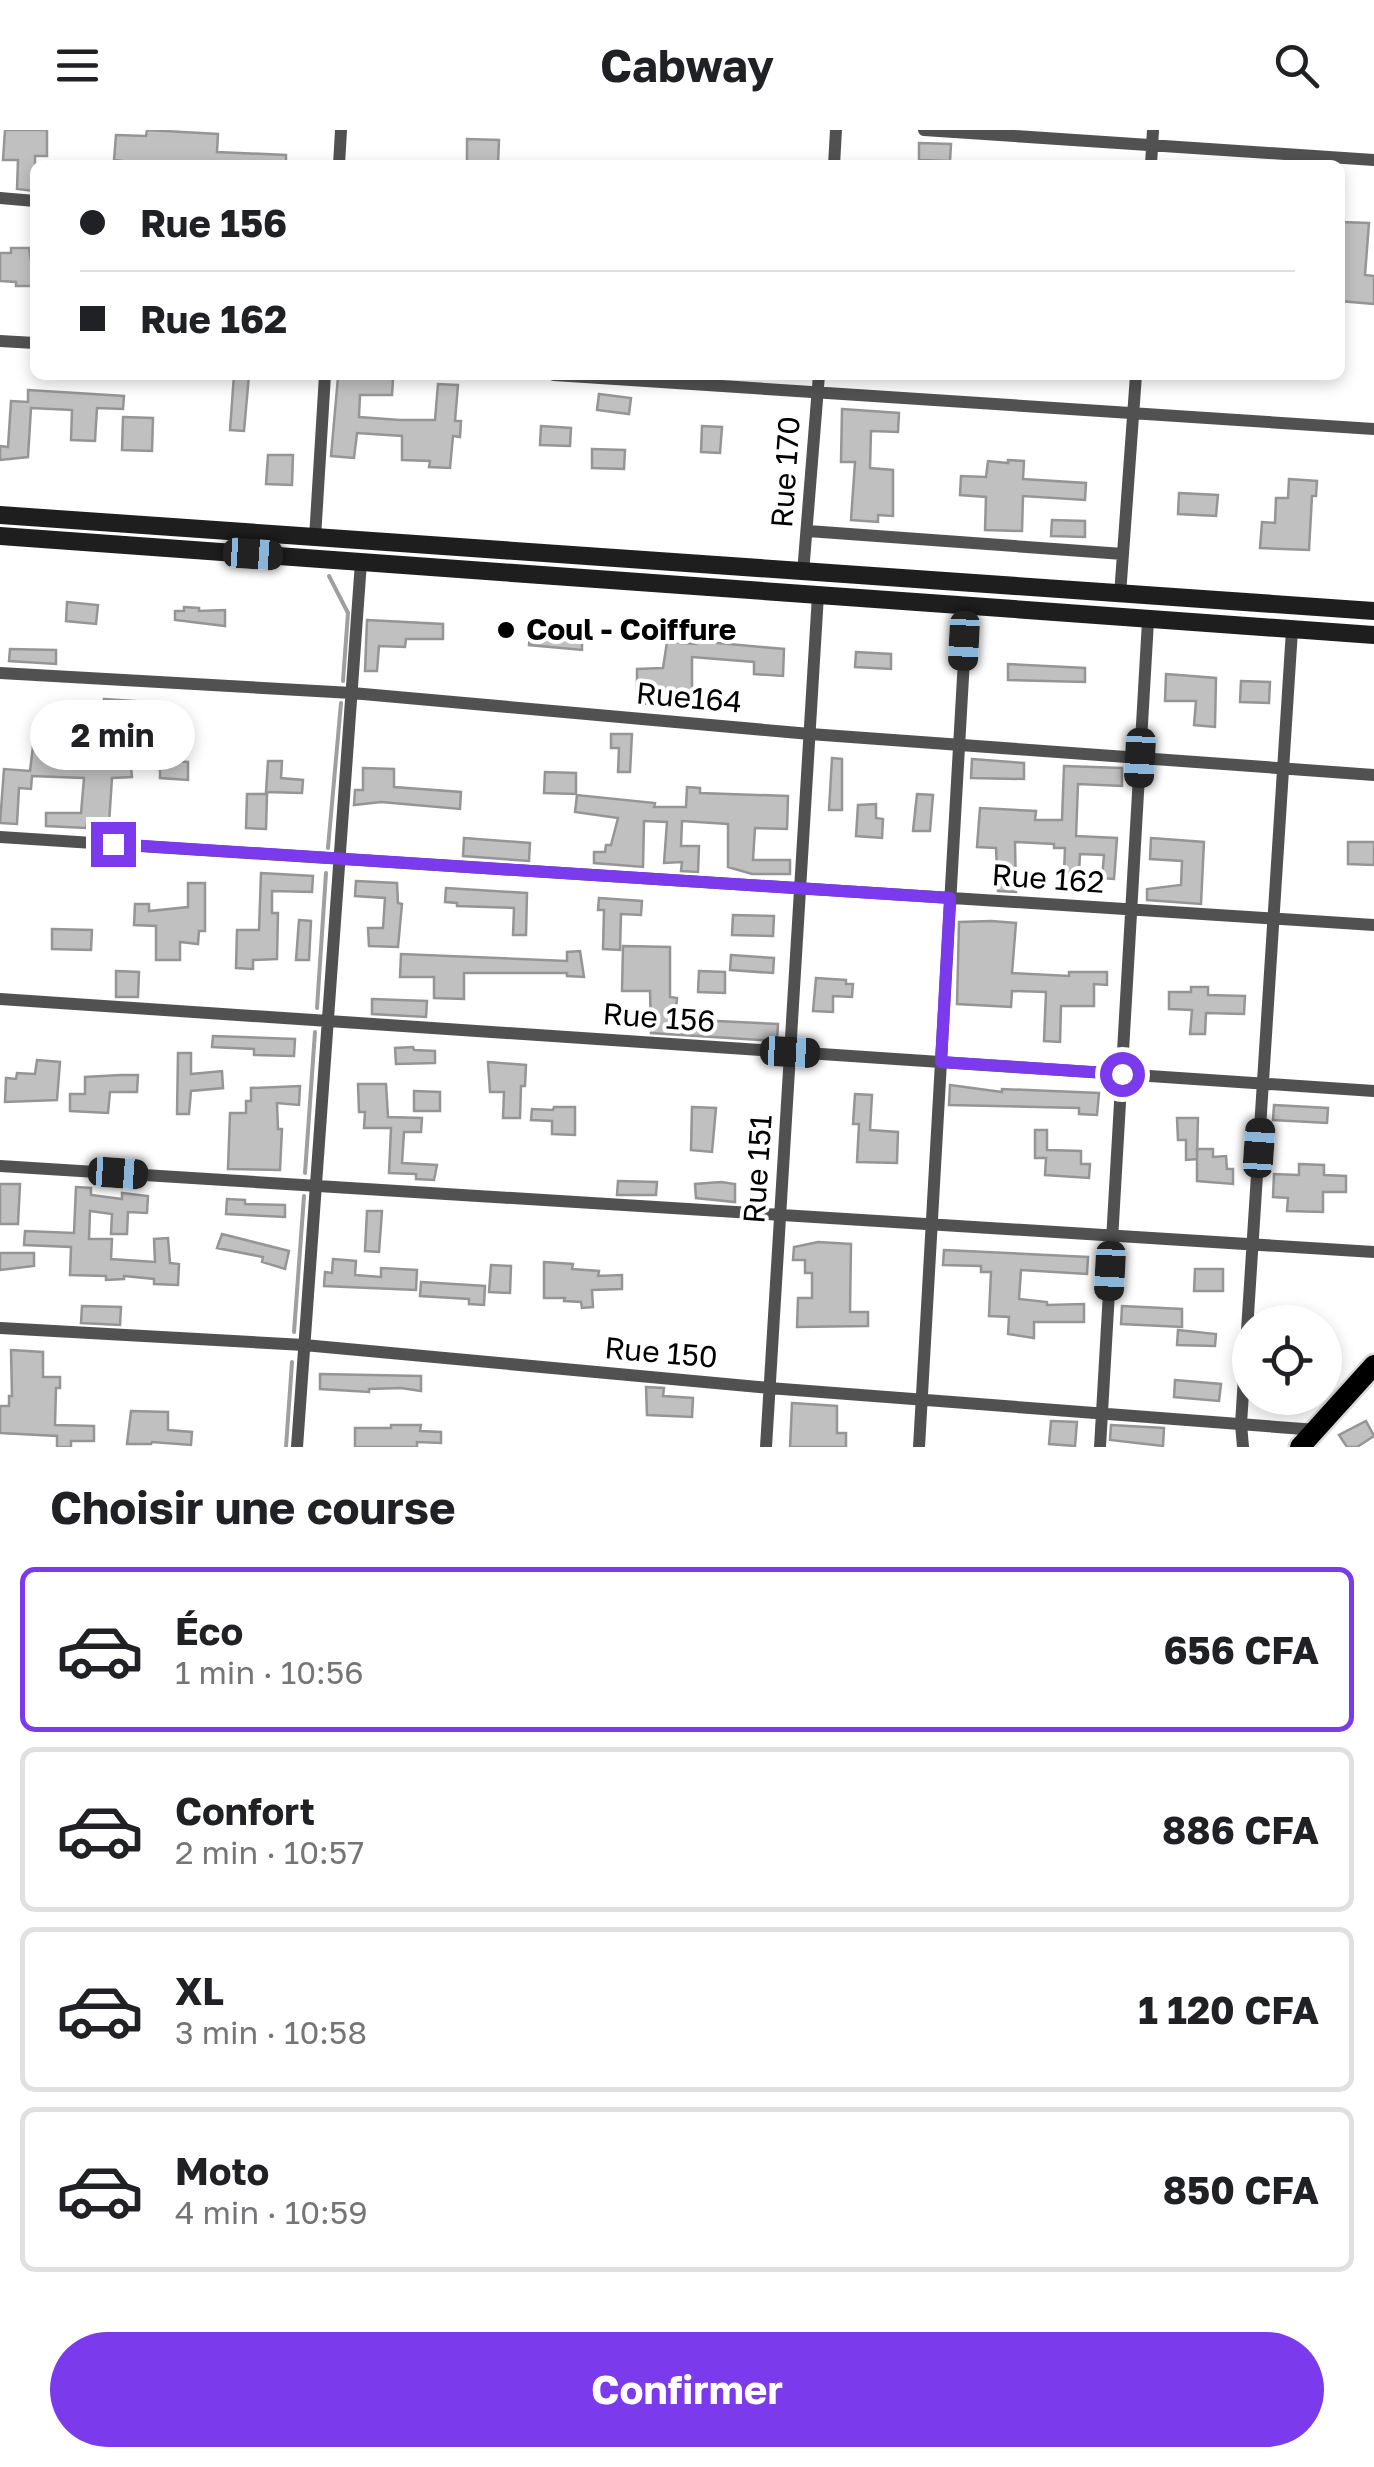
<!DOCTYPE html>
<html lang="fr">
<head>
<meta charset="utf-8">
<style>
  :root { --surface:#fff; --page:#f2f2f2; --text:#202124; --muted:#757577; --line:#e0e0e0; --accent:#7c3aed }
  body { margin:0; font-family:"Golos Text",sans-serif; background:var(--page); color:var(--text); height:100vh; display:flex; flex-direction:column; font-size:38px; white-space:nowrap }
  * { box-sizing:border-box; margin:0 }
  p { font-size:32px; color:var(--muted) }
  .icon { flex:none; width:55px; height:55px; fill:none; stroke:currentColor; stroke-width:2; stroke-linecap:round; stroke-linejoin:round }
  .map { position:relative; height:1317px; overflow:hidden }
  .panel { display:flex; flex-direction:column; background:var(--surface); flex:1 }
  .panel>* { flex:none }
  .banner { position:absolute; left:30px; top:30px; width:1315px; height:220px; border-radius:15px; box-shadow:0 5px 15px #0003; display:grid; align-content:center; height:220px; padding:0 50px; background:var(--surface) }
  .tools { position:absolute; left:1232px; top:1175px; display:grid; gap:20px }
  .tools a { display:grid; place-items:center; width:110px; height:110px; border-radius:50%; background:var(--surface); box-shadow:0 5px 15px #0003; font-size:50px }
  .end { position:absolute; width:45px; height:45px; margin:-22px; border:12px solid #7c3aed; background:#fff; box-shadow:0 0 0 5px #fff }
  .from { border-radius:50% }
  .bubble { position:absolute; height:70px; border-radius:35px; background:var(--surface); box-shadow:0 5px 15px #0003; font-size:32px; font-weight:700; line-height:70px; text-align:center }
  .car { position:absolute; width:30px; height:60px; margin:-30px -15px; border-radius:12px; box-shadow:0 0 8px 2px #0007; background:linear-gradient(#222 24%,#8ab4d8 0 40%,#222 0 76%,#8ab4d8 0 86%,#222 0) }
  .banner b { display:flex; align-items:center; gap:35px; height:95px; font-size:38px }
  .banner b+b { border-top:2px solid var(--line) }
  .banner i { width:25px; height:25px; background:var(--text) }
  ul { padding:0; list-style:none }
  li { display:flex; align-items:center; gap:30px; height:165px; margin:0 20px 15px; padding:0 30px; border:5px solid var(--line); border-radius:15px }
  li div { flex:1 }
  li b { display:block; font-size:38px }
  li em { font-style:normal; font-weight:700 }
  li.current { border-color:var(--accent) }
  li>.icon { width:90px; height:90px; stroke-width:1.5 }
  h2 { padding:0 50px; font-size:45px; line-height:120px }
  .button { display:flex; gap:20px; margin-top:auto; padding:20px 50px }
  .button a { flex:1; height:115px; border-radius:60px; background:var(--accent); color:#fff; font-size:40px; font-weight:700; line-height:115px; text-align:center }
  header { display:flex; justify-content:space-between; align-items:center; height:130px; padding:0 50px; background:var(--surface); font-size:45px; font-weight:700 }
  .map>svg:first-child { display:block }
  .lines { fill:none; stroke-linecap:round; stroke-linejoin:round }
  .stream { stroke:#9f9f9f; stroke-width:4 }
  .building { fill:#c0c0c0; stroke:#959595; stroke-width:2.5 }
  .primary-casing { stroke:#dbdbdb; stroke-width:25 }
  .minor { stroke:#515151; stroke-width:12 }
  .secondary { stroke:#1e1e1e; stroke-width:18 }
  .primary { stroke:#000; stroke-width:20 }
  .route { stroke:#7c3aed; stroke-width:12 }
  .poi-dot { fill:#000; stroke:#fff; stroke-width:4 }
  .labels { text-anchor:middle; stroke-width:8; stroke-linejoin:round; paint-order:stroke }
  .street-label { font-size:30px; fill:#000; stroke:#fff }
  .poi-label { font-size:30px; font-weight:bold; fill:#000; stroke:#fff; text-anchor:start }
</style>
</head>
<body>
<header><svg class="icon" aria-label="menu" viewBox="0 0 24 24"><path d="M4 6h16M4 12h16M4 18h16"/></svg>Cabway<svg class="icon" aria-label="search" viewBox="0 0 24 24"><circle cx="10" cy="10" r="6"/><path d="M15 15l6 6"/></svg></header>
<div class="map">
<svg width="1374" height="1317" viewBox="0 0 1374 1317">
  <rect width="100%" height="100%" fill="#fff"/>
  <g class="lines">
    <path class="stream" d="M329,446L348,483L343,551
      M328,718L341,573
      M317,878L326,743
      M305,1043L315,902
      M294,1202L304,1066
      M286,1317L292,1232"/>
  </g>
  <path class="building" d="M5,0H47V26H35V61L17,59L18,30H3Z
    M147,0L218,4L217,22L286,25V35H155L114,30L116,5L146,6Z
    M467,9L499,10L498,34L467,32Z
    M919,13L951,14L950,31L919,30Z
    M1340,92L1369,93L1365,145L1374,146V174L1340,171Z
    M11,118H29L35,156H16V152L0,151V123H11Z
    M234,245H249L244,301L230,300Z
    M338,247L393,249L392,265H360L359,287L400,290H435L438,254L458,255L455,291H461L460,307L453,306L450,338L429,337L430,331L402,330V306L357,303L354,328L331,326Z
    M28,260L124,266L123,279L97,278L95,311L71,310L72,280L31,278L28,327L0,330V316L8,317L11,271L28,272Z
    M599,264L631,268L629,284L597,280Z
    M842,279L899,283L898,302L871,301L870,338L893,340V386L878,385V392L851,390L855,332H841Z
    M123,287L153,288L152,321L122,320Z
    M541,296L571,298L570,316L540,315Z
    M702,296L722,297L720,323L701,322Z
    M592,319L625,320L624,339L592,338Z
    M268,325H293L292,355L266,354Z
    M1008,330L1024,331L1023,349L1086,353L1085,370L1023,366L1022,401L985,400L986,367L960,365L961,346L986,347L988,331L1008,333Z
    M1289,349L1317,351L1316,366H1312L1309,420L1260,418L1262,392L1275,393L1276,368H1288Z
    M1179,363L1218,365L1216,386L1178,384Z
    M1052,390L1085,391V407L1051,406Z
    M67,472L98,475L96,494L66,491Z
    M184,477L199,478V481L225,480V496L175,490V481H184Z
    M367,490L443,494V509H406L405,517L379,516L377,541H365Z
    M530,501L582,503V520L529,515Z
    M696,511L784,519L783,546L754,544V532L692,527V563H711V575L649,570V574L637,573V539L663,538L667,512L696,514Z
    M10,519L56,520V534L9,531Z
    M856,522L891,524V539L855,537Z
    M1008,534L1085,538V552L1008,550Z
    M1166,544L1216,548L1215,597L1194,595L1196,571H1165Z
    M1241,551L1270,552L1269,573L1240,572Z
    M104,569L148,572V583L102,581Z
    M138,602L160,604L158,639L131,638L132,647L112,648L109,694L87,693L86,698L46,696V683H81L84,648L32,646L31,659L19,658L17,694L0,693L4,639L30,641L33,616L53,618V613L69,614L68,626L105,627V622H137Z
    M611,604H632L630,642H618L619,618H611Z
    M832,628L842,629V680H829Z
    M972,629L1024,633V649L971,648Z
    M160,630L188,632V650L160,648Z
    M268,631H282L281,648L303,650L302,663L266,662Z
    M1064,636L1122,638V656L1078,654L1076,706L1117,708L1114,749L1102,748L1104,725L1080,724L1079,742H1064L1065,718H1054V714L1015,712L1016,762L998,761L996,718L977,717L980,678L1036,681L1035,690H1062Z
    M363,638L394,639V657L461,662L460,679L381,672L354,675L355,660H363Z
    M545,642L576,643V664L544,663Z
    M687,657L700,658V663L788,666L787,699L755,698L753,730H790V744H752L728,737V694L682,691L681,716H699L698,742L681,741L682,732L664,733L667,692L644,691L643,737L594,733V722H605L606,715H611L618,688L575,682L577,665L655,673L654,677H686Z
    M247,664H267L266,699L246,698Z
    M917,664L933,665L930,701H913Z
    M876,674V688L883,689L882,708L856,706L858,675Z
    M464,708L530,713L529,731L463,726Z
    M1151,708L1204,712L1201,774L1147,770V759L1181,755L1182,731L1150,729Z
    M1348,712H1374V735L1348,734Z
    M261,743L313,746L312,762L272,761V783H278L277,829L253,830V839L236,838L237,800H259Z
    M356,751L397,753L398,773L402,774L398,817L369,816L368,798H383L385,768L355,766Z
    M188,753H205V801H199L198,814L180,812V830H156V796L134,795L135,774H149V781L188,777Z
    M446,758L527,763L526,805H513L514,778L457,776V773L445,772Z
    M599,768L642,771L641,785L621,784L620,820L603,819L604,780H598Z
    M733,785L774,786L773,806L732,805Z
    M299,790L311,791L309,830H296Z
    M991,791L1016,793L1012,843L1069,846V842H1107V855L1094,854V876H1061L1060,912L1044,911L1046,862L1012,861L1011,877L957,874L959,792Z
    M52,799L92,800L91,820L52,819Z
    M623,816L670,817V867L677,868L675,889L778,894L777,911L651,903L650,861H622Z
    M580,821L584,847L567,846V843H464V869L434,868V847H400L401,824L567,831V822Z
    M731,825L774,828L773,843L730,840Z
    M116,841L139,842L138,867H116Z
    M699,841L725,842V863L698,862Z
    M816,848L846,850V854H853L852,867L833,866V882L813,881Z
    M1191,857H1208V865L1245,866L1244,884L1206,883L1205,904H1190L1192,880L1169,879V862H1191Z
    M372,869L427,871L426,887L372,884Z
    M213,906L295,909L294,926L254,925V919L212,917Z
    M413,917L414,920L435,921V933L396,934L395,918Z
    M178,923H191V944L222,941L223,958L191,961L189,984H177Z
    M37,930L60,932L57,970L5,972L6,948L16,949L17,943L35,944Z
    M488,932L526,935L525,956H521L520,988H503L504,962H490Z
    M121,945H138L137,962H110L108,983L70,981V964H85V947Z
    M358,954H386L388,987L422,988L421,1002H404L402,1033L437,1035L434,1050L416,1049V1044L389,1043L391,998H364L365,982H359Z
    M950,955L1002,962V959L1099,963L1097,985L1079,984V978L949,975Z
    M300,956L299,975L277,973L278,999H282L280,1040L228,1039L230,983H246V971H251V958Z
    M414,961L440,962V981H414Z
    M855,964L872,965L870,1000L898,1002L897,1033L857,1032L859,994H853Z
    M1274,975L1328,978L1327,993L1273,990Z
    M554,977H575V1005L552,1004V991L531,990L532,979L553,980Z
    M692,977L716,978L712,1022L691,1020Z
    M1177,988H1198L1197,1029L1186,1030V1010H1178Z
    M1035,1000H1047V1020L1081,1021V1034H1090L1089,1048L1045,1045L1046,1028H1035Z
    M1197,1019H1213V1027L1226,1026L1227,1039H1233V1054L1197,1051Z
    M1299,1034L1324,1035V1045L1346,1046V1062H1323V1082L1287,1081L1288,1068L1273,1067L1274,1044L1299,1045Z
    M618,1051L657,1052L656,1065H617Z
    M721,1052L735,1054V1072L696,1068L695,1054Z
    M0,1054H20L18,1094H0Z
    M76,1057L91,1058V1065L122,1069V1063L148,1066L147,1083L128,1082L127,1104H111L112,1084L90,1081L89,1109H112L111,1129L155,1132L154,1109L168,1108L170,1133L179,1134L178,1155L154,1154V1149L124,1146V1149L106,1150V1146L70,1145L71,1117L24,1115L25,1101L74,1103Z
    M227,1069L245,1070V1074L285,1075V1087L226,1084Z
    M367,1081H382L379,1122L365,1121Z
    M222,1104L289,1121L285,1139L262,1132L263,1127L217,1118Z
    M818,1112L851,1114L850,1182H868V1196L797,1197L798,1168H812V1143H805V1130H793L794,1117Z
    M944,1120L1088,1127L1087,1144L1021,1140L1019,1169L1047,1172V1175L1084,1174V1192H1034V1208L1008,1204L1009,1187L989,1186L991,1142H981V1136L943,1135Z
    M0,1123H34V1136L0,1140Z
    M333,1129L356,1131L355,1145L381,1147V1138L417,1140L416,1160L324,1156L325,1142L332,1143Z
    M544,1132L573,1134L572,1139L599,1141L598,1146L622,1145V1159L592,1160L593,1177L582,1178L581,1172L564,1171L565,1168H544Z
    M491,1135L511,1136L510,1163L489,1162Z
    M1195,1139H1223V1161H1194Z
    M421,1152L485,1156L484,1175L469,1174V1169L420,1166Z
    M82,1176L121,1177L120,1195L81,1193Z
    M1122,1176L1182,1179V1197L1121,1194Z
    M1178,1200L1216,1204L1215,1216L1177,1215Z
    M11,1220L43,1222V1247H60V1258H56L55,1295L94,1296V1311H71V1317H57V1306L0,1303V1276H9V1266H12Z
    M320,1244L421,1246V1261L401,1258L369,1259V1262L320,1259Z
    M1175,1250L1221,1254L1219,1271L1174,1267Z
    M646,1257L664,1258L663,1266L693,1268L692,1287L647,1285Z
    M792,1273L837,1276V1303H846V1317H790Z
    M131,1281L168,1282V1300L192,1302L191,1315L152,1312L151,1314H127Z
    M1051,1291L1077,1292L1075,1316L1049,1314Z
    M1366,1291L1374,1306L1357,1317H1347L1339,1305Z
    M391,1295H421L420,1301L441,1302V1313L417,1312V1317H355V1298H391Z
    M1111,1295L1164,1298L1163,1316L1110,1310Z"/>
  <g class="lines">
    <g class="primary-casing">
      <path id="primary" d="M1300,1317L1374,1235"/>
    </g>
    <path class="minor" d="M924,0L1374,30
      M339,35L341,0
      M834,35L836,0
      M1151,35L1153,0
      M0,68L35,71
      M0,211L35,213
      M554,245L1374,299
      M808,401L1123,424
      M315,408L325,245
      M803,443L819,245
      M1120,465L1136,245
      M0,543L352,563L810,604L1374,645
      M0,707L1374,795
      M0,869L1374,961
      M0,1036L1374,1122
      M0,1198L304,1215L769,1258L1317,1300
      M297,1317L361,432
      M766,1317L818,465
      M919,1317L967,477
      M1100,1317L1148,491
      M1243,1317L1241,1294L1292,500"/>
    <path class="secondary" d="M0,385L1374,481
      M0,406L1374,505"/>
    <use href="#primary" class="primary"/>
  </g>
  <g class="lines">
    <path class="route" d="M113,714L950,768L941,932L1122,944"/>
  </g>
  <circle class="poi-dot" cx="506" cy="500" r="10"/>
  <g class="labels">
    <g class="street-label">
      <text transform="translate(786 342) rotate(-86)" y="10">Rue 170</text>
      <text transform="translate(689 568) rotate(5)" y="10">Rue164</text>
      <text transform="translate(1048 749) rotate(4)" y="10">Rue 162</text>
      <text transform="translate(659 888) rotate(4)" y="10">Rue 156</text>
      <text transform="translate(758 1039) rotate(-86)" y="10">Rue 151</text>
      <text transform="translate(661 1223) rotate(5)" y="10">Rue 150</text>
    </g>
    <g class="poi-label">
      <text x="526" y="510">Coul - Coiffure</text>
    </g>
  </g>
</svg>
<div class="tools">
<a><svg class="icon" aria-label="locate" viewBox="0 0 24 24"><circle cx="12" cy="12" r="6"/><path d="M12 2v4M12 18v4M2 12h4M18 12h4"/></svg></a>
</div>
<i class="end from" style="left:1122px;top:944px"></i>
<i class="end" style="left:113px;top:714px"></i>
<div class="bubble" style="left:30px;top:570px;width:165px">2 min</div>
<i class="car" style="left:253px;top:424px;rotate:94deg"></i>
<i class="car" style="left:964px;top:511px;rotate:183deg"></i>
<i class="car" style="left:1140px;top:628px;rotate:183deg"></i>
<i class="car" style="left:790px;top:922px;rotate:93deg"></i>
<i class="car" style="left:1259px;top:1018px;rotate:4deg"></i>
<i class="car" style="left:118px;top:1043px;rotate:94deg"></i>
<i class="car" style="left:1110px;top:1141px;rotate:183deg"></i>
<div class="banner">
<b><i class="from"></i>Rue 156</b>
<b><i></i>Rue 162</b>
</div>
</div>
<section class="panel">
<h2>Choisir une course</h2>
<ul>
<li class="current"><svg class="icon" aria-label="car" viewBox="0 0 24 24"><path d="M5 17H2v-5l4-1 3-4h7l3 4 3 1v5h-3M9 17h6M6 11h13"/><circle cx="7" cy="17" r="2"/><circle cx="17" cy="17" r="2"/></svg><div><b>Éco</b><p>1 min · 10:56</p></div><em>656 CFA</em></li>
<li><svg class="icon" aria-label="car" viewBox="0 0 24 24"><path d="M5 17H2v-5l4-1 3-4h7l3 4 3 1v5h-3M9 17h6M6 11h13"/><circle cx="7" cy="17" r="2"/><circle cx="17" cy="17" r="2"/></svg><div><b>Confort</b><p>2 min · 10:57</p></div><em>886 CFA</em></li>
<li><svg class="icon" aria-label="car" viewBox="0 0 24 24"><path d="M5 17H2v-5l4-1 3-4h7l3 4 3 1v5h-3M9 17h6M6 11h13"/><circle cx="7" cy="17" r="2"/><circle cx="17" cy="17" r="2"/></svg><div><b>XL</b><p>3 min · 10:58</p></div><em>1 120 CFA</em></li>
<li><svg class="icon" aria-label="car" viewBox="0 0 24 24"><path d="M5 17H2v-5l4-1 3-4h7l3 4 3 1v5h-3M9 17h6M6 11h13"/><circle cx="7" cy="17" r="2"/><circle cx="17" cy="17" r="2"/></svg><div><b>Moto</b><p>4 min · 10:59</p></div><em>850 CFA</em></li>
</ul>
<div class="button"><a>Confirmer</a></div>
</section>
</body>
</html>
